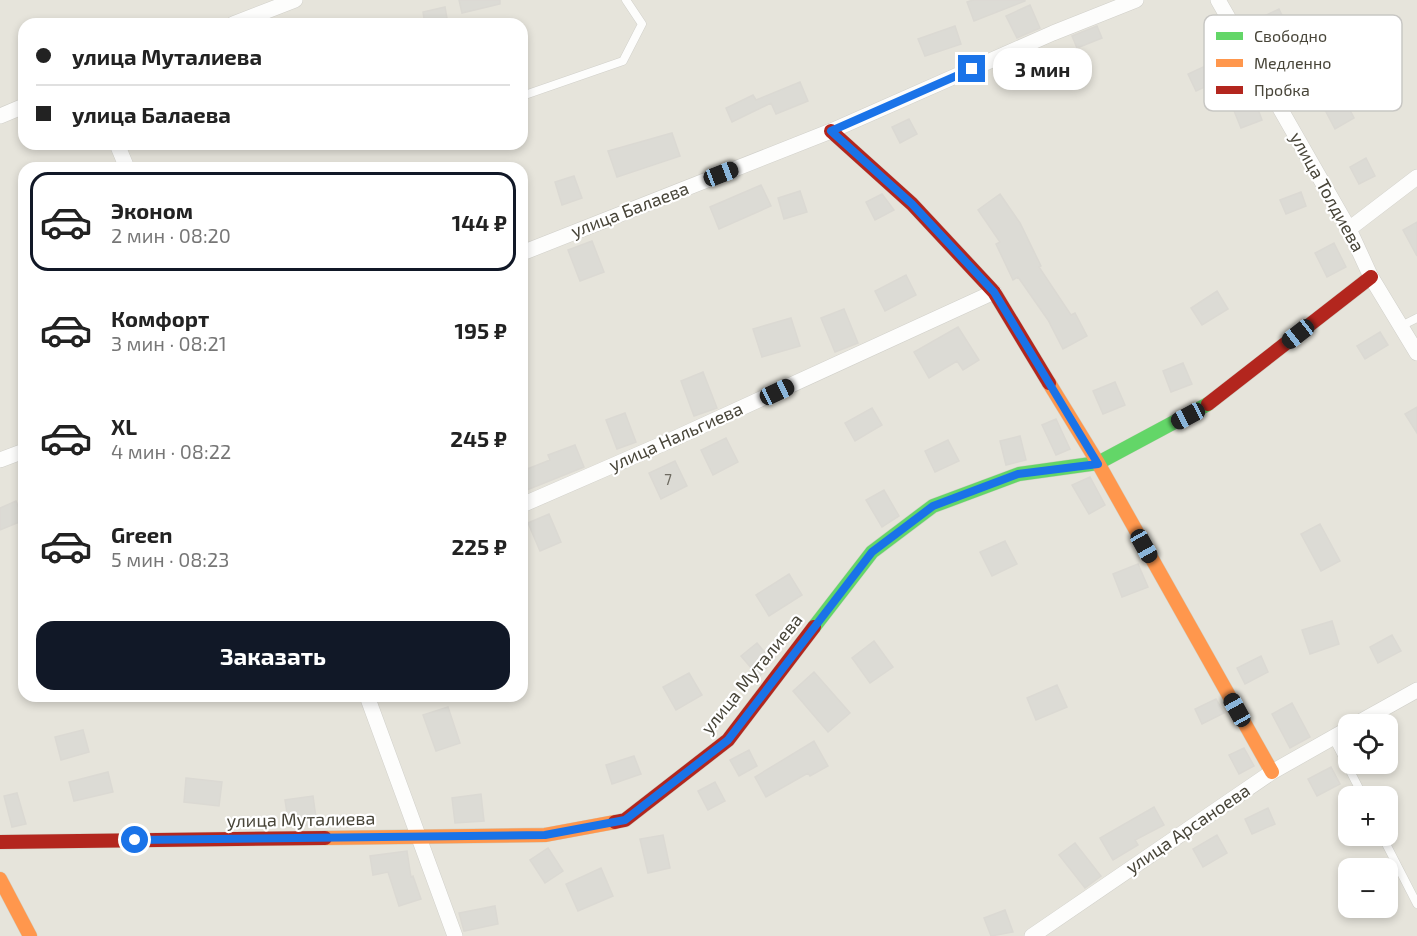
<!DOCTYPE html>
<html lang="ru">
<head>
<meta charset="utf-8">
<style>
  :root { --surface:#fff; --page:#f2f2f2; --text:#222; --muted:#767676; --line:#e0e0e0; --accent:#111827 }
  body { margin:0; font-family:"Exo 2",sans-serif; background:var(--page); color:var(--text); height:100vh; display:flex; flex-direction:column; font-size:22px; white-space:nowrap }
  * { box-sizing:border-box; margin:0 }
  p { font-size:20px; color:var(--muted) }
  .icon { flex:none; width:33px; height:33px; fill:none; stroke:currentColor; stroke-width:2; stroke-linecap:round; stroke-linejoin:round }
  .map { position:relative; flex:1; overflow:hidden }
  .drawer { position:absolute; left:18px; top:162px; width:510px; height:540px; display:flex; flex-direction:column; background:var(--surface); border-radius:18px; box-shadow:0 3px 9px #0003 }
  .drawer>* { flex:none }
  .banner { position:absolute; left:18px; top:18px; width:510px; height:132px; border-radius:18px; box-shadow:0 3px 9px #0003; display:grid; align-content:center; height:132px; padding:0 18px; background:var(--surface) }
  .buttons { position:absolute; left:1338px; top:714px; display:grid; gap:12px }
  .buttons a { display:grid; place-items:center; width:60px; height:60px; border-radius:12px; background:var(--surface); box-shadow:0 3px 9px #0003; font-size:30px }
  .end { position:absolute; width:27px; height:27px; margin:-14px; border:8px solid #1a73e8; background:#fff; box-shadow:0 0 0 3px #fff }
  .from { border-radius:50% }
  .bubble { position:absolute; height:42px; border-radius:18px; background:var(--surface); box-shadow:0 3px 9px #0003; font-size:20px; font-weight:700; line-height:42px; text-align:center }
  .car { position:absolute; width:18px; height:36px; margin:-18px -9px; border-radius:8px; box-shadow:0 0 4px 2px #0007; background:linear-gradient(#222 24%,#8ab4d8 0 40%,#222 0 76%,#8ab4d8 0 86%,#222 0) }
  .banner b { display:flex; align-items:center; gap:21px; height:57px; font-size:22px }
  .banner b+b { border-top:2px solid var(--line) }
  .banner i { width:15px; height:15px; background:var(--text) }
  ul { padding:10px 0 0; list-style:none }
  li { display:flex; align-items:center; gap:18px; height:99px; margin:0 12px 9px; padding:0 6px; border:3px solid transparent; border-radius:18px }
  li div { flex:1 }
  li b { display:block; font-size:22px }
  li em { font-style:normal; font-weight:700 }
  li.on { border-color:var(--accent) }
  li>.icon { width:54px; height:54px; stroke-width:1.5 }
  .primary-button { display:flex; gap:12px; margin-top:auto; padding:12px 18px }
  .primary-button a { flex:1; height:69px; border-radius:18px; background:var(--accent); color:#fff; font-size:24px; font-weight:700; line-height:69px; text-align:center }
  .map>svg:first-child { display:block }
  .residential { fill:#e6e4db; fill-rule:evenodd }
  .building { fill:#dcdbd5; stroke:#dbd9d3; stroke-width:1.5 }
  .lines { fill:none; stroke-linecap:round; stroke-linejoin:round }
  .lane-casing { stroke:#d1d0ca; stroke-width:9 }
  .street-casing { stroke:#d1d0ca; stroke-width:16 }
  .fast-casing { stroke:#d1d0c4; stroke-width:15 }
  .slow-casing { stroke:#d1d0c4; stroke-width:15 }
  .jam-casing { stroke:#d1d0c4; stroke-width:15 }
  .lane { stroke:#fdfdfc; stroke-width:8 }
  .street { stroke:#fdfdfc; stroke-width:15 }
  .fast { stroke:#63d668; stroke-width:14 }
  .slow { stroke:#ff974d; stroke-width:14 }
  .jam { stroke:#b3261e; stroke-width:14 }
  .route { stroke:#1a73e8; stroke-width:8 }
  .labels { text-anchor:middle; stroke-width:4.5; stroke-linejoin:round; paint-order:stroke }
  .number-label { font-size:15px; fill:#6e6b61 }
  .street-label { font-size:18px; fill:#484539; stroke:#fff }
  .key { fill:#fff; stroke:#c8c7c4; stroke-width:1.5 }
  .key-label { font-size:16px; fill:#484539 }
</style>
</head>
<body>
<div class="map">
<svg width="1417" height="936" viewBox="0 0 1417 936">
  <rect width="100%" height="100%" fill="#f3f2ed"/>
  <path class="residential" d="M0,0H1417V936H0ZM24,24H522V144H24ZM24,168H522V696H24ZM1348,724H1388V764H1348ZM1348,796H1388V836H1348ZM1348,868H1388V908H1348Z"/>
  <path class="building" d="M459,0H500V4L462,13Z
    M973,0H1025V1L974,21L967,2Z
    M1030,5L1040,28L1017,38L1006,16Z
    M445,7L448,24H425L423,12Z
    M1279,9L1288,28L1254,44L1245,25Z
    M955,26L961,44L925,56L918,39Z
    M1097,26L1102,38L1077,48L1072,36Z
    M1229,55L1237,72L1196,91L1188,74Z
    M800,82L808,101L776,114L771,103L732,122L726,108L753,95L756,100Z
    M1252,93L1262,120L1241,128L1230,101Z
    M1343,96L1354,118L1335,129L1323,106Z
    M909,119L917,134L900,143L892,127Z
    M672,133L680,156L617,177L608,151Z
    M1366,158L1375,176L1359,184L1350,167Z
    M574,176L582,198L562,205L555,182Z
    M761,185L771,206L719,229L710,207Z
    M800,191L807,212L784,219L778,198Z
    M1301,192L1306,206L1286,214L1280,200Z
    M882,194L894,210L875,220L866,202Z
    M1000,194L1020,223L1041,266L1039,267L1071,315L1075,313L1087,336L1063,349L1048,320L1018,277L1013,280L996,244L1000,242L978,210Z
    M1417,222V256L1403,230Z
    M592,241L604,272L580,281L568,250Z
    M1334,243L1346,267L1327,277L1315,253Z
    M906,275L916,295L885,311L875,291Z
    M1217,291L1228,309L1202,325L1191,308Z
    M844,309L858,343L835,352L821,318Z
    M791,318L800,346L762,357L753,329Z
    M958,327L979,360L963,370L957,361L929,378L914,352Z
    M1380,332L1388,345L1365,359L1357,346Z
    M1183,363L1192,384L1171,392L1163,371Z
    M703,372L717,408L694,416L681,381Z
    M1115,382L1125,405L1103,414L1093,391Z
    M1417,407V433L1405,414Z
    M872,408L882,425L855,441L845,423Z
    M625,413L636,442L617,449L606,420Z
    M1056,419L1070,449L1056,455L1042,425Z
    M1020,436L1026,460L1006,465L1000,441Z
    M726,438L738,462L713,475L701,450Z
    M948,440L959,461L935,472L925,451Z
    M575,445L584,467L522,492V471L550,460L548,455Z
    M675,461L687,486L661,499L649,473Z
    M1090,477L1105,505L1089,514L1072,485Z
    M884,490L899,516L882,527L866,500Z
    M16,501L24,520L0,530V508Z
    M549,514L561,542L540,551L528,523Z
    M1320,524L1340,561L1321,571L1301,534Z
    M1005,541L1017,564L992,576L980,552Z
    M1138,564L1148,587L1122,597L1113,574Z
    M789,574L802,595L769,616L756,595Z
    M1332,621L1339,644L1310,654L1302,630Z
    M1392,635L1401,651L1378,663L1370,647Z
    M874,641L893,667L870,683L852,658Z
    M757,643L772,661L759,677L741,656Z
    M1261,656L1268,672L1245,684L1237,668Z
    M814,672L850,713L828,732L793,691Z
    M689,673L702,695L676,710L663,687Z
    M1057,685L1067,707L1036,720L1027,698Z
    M1216,699L1224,713L1202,724L1195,709Z
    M1292,703L1310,737L1290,748L1272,714Z
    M448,707L460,743L436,751L423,715Z
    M83,730L89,752L61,760L55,737Z
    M814,741L828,766L810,776L808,773L766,797L755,777Z
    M1244,748L1254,766L1239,774L1229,755Z
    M749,750L757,766L739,776L730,760Z
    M634,756L641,774L612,784L606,765Z
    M1331,767L1340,784L1317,796L1308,779Z
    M108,772L113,792L74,801L69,782Z
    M186,778L222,782L219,806L184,802Z
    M715,782L725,801L708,810L698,791Z
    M17,793L26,824L12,827L4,796Z
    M481,794L484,821L455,823L452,798Z
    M313,796L317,825L289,826L285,800Z
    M1154,807L1164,825L1135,840L1138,845L1113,860L1100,838Z
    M1268,808L1275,824L1252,834L1245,819Z
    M663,835L670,868L648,873L640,839Z
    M1217,835L1227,853L1203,867L1193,849Z
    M1075,843L1101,876L1085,888L1059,855Z
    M548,848L563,871L545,883L530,860Z
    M407,851L411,877L413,876L421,899L399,906L388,872L373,875L370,856Z
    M601,868L613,896L578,911L566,884Z
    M495,906L498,924L464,931L459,913Z
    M1005,910L1013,932L991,936L984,918Z"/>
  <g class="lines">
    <g class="lane-casing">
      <path id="lane" d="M522,96L623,61L642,24L626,0
        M1401,326L1417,318
        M1333,738L1363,796
        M1382,836L1417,904"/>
    </g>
    <g class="street-casing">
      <path id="street" d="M1218,0L1349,229L1371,277L1417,353
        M233,24L295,0
        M0,116L24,106
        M117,144L127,168
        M1349,229L1417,177
        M522,253L831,131L1053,33L1136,0
        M0,460L24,451
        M522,505L669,441L994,292
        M367,696L455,936
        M1356,724L1417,690
        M1032,936L1272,772L1348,729"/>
    </g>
    <g class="fast-casing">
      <path id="fast" d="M814,627L872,552L933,506L1019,474L1098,463L1208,404"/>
    </g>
    <g class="slow-casing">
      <path id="slow" d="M1049,383L1098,463L1272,772
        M325,838L545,835L615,822
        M0,879L30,936"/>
    </g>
    <g class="jam-casing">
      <path id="jam" d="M831,131L912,204L994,292L1049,383
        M1208,404L1371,277
        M615,822L625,820L728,740L814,627
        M0,842L325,838"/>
    </g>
    <use href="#lane" class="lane"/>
    <use href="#street" class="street"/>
    <use href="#fast" class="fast"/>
    <use href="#slow" class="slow"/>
    <use href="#jam" class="jam"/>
  </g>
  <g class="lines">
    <path class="route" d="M135,840L545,835L625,820L728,740L872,552L933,506L1018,474L1098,464L994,292L912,204L831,131L972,69"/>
  </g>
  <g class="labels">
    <g class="number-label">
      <text x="668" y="485">7</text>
    </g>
    <g class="street-label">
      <text transform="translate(1327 192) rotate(61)" y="6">улица Толдиева</text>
      <text transform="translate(630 210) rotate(-21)" y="6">улица Балаева</text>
      <text transform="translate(676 437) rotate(-24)" y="6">улица Нальгиева</text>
      <text transform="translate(752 674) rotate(-51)" y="6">улица Муталиева</text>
      <text transform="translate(301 820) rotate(-1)" y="6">улица Муталиева</text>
      <text transform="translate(1188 829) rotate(-34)" y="6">улица Арсаноева</text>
    </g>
  </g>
  <rect x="1204" y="15" width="198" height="96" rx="9" class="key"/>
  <rect x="1216" y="32" width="27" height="8" fill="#63d668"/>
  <rect x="1216" y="59" width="27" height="8" fill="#ff974d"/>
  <rect x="1216" y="86" width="27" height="8" fill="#b3261e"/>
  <g class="key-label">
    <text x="1254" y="42">Свободно</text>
    <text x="1254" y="69">Медленно</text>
    <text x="1254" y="96">Пробка</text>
  </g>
</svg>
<div class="buttons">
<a><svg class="icon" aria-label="locate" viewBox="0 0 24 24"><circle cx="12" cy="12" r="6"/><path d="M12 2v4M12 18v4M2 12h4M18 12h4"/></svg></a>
<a>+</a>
<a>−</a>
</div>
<i class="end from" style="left:135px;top:840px"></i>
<i class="end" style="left:972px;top:69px"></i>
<div class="bubble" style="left:993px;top:48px;width:99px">3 мин</div>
<i class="car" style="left:721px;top:174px;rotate:69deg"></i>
<i class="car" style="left:1298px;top:334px;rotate:232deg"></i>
<i class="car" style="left:777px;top:392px;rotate:65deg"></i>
<i class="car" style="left:1188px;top:416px;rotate:242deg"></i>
<i class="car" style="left:1144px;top:546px;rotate:151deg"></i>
<i class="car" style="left:1237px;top:710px;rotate:331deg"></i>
<div class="banner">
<b><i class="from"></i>улица Муталиева</b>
<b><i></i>улица Балаева</b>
</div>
<section class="drawer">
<ul>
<li class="on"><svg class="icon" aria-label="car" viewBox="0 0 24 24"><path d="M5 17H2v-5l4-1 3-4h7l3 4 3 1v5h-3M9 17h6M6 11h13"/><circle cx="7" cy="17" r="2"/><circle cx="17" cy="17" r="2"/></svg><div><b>Эконом</b><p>2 мин · 08:20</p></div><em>144 ₽</em></li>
<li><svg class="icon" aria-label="car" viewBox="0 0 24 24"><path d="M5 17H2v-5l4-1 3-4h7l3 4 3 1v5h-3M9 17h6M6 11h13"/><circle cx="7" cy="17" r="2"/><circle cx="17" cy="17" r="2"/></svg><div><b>Комфорт</b><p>3 мин · 08:21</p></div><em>195 ₽</em></li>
<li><svg class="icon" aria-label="car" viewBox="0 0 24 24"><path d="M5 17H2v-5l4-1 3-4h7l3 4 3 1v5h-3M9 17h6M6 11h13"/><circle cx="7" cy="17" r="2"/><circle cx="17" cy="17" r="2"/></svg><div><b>XL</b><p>4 мин · 08:22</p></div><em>245 ₽</em></li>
<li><svg class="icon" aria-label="car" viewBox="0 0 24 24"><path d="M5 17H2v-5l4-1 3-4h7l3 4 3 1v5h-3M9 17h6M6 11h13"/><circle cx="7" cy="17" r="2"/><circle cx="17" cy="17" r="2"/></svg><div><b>Green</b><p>5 мин · 08:23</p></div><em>225 ₽</em></li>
</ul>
<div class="primary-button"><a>Заказать</a></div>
</section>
</div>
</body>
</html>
